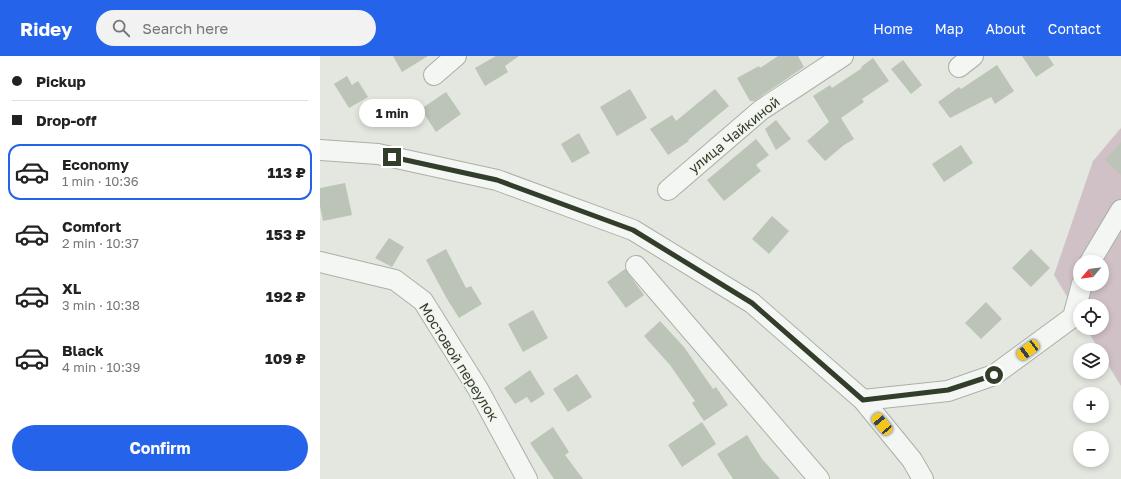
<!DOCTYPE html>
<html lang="en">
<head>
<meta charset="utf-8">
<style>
  :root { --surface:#fff; --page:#f2f2f2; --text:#222; --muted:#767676; --line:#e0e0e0; --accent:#2563eb }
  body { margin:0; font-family:"Golos Text",sans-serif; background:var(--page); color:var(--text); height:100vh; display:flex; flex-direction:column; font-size:15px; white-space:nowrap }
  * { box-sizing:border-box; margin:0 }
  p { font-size:13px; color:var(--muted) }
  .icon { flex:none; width:22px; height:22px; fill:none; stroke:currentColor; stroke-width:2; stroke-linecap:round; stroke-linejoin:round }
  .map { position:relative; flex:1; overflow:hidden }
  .side { display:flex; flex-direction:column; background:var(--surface); width:320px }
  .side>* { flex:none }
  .top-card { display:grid; align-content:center; height:88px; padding:0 12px; background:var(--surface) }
  .needle { width:26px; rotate:241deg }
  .controls { position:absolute; left:753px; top:199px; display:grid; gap:8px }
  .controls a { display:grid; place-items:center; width:36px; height:36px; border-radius:50%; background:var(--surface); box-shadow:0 2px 6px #0003; font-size:20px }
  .end { position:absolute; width:18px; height:18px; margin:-9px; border:5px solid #323d2a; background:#fff; box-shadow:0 0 0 2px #fff }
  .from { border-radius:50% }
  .bubble { position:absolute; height:28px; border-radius:14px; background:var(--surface); box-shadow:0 2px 6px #0003; font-size:13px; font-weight:700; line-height:28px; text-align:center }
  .car { position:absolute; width:12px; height:24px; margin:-12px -6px; border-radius:5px; box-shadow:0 0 3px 1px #0007; background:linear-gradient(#f5c518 24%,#345 0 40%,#f5c518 0 76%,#345 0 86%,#f5c518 0) }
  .top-card b { display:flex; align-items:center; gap:14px; height:38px; font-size:15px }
  .top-card b+b { border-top:1px solid var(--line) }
  .top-card i { width:10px; height:10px; background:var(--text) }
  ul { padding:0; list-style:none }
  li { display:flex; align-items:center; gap:12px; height:56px; margin:0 8px 6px; padding:0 4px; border:2px solid transparent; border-radius:12px }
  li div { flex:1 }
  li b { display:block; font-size:15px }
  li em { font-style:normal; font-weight:700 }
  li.on { border-color:var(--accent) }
  li>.icon { width:36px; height:36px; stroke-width:1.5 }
  .action { display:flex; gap:8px; margin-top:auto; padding:8px 12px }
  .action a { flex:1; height:46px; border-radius:24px; background:var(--accent); color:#fff; font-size:16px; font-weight:700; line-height:46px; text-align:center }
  header { display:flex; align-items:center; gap:24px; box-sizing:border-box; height:56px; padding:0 20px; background:var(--accent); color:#fff }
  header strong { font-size:19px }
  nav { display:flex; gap:22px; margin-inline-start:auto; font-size:14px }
  .search { width:280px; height:36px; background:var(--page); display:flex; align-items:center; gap:10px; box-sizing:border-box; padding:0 14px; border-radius:22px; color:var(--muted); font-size:15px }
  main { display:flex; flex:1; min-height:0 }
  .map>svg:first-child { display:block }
  .green { fill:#d0c1c6; fill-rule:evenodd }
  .building { fill:#bcc3b7 }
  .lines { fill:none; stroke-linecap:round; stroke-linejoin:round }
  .minor-casing { stroke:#aab1a5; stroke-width:22 }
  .minor { stroke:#f3f6f2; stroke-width:20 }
  .route { stroke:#323d2a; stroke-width:5 }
  .labels { text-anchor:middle; stroke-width:3; stroke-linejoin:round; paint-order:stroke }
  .street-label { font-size:14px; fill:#323d2a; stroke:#f2f5ef }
</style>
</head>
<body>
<header>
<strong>Ridey</strong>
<div class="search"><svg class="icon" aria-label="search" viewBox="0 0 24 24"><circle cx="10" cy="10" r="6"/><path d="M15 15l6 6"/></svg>Search here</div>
<nav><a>Home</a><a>Map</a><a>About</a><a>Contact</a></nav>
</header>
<main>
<section class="side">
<div class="top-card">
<b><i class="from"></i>Pickup</b>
<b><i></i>Drop-off</b>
</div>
<ul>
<li class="on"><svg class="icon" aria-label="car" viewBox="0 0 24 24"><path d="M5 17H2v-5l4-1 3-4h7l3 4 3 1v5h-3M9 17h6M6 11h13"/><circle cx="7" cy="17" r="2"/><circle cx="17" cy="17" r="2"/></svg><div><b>Economy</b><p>1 min · 10:36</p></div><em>113 ₽</em></li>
<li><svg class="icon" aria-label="car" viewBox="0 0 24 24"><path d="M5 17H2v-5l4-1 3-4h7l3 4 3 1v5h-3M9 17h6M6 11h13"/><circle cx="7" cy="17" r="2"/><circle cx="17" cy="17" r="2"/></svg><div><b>Comfort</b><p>2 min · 10:37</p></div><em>153 ₽</em></li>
<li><svg class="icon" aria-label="car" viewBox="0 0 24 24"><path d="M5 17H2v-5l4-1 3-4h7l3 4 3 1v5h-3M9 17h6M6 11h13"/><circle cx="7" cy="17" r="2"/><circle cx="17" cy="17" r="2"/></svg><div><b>XL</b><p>3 min · 10:38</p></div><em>192 ₽</em></li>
<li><svg class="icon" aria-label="car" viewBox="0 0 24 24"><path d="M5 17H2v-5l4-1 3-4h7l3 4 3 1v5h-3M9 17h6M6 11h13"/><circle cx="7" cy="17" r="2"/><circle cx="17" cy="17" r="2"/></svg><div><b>Black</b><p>4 min · 10:39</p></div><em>109 ₽</em></li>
</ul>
<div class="action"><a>Confirm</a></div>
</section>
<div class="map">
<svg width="801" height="423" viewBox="0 0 801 423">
  <rect width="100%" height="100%" fill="#e3e7df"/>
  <path class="green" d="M801,72V330L782,299V294H779L766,272H782V250H760V262L734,219L773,105ZM760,206H782V228H760Z"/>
  <path class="building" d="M73,0H108L82,16Z
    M176,0H199L185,10L188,16L165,30L155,12Z
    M458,0H478L484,11L434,45H430L417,22L439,10L440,12Z
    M702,0H728L734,9L716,21Z
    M553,2L569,25L542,43L544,46L521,62L534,83L524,89L505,105L487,85L509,66L493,40L510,29L512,32L542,12L541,11Z
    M583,4L602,29L591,38L571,13Z
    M677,9L694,35L675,48L671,41L630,62L618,46L639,31L641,33Z
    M27,20L32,29L38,25L48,41L29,52L14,28Z
    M310,33L327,62L297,80L280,51Z
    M395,33L409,50L368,84L369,85L348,99L330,73L352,59L356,65Z
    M126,36L141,58L116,76L101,53Z
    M456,64L471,83L456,94L445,73Z
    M259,77L270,97L252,107L241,88Z
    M436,83L449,99L436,109L441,115L404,145L387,124Z
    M801,86V119L785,104Z
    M641,89L653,107L624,126L612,108Z
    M25,127L32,159L3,165L0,150V132Z
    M452,160L469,175L449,198L432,183Z
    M69,182L84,191L72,211L55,202Z
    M126,193L146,232L151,230L162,248L139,262L127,243L106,204Z
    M711,193L730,212L711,231L692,212Z
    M305,213L324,239L306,252L287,226Z
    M666,246L682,263L661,283L645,267Z
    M213,254L228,282L203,296L188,268Z
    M340,265L364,291L393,333L396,331L408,349L384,365L372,347L375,345L350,309L324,280Z
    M210,314L225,338L211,347L207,341L195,348L184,332Z
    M257,318L272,341L248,356L233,333Z
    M382,366L396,388L362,411L348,389Z
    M233,371L249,396L245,399L263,423H234L210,387Z
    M427,379L442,403L460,423H413L397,398Z"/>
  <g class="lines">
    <g class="minor-casing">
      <path id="minor" d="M639,11L653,0
        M114,19L136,0
        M0,94L58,98L177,124L313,174L432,247L543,344L592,404L603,423
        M348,134L441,54L523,0
        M0,206L75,224L103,245L158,333L207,423
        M770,206L801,154
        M316,210L499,423
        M543,344L628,335L674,319L753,261L762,228"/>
    </g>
    <use href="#minor" class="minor"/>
  </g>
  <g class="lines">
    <path class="route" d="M72,101L177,124L313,174L432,247L543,344L628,334L674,319"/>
  </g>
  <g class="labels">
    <g class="street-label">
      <text transform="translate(414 79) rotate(-39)" y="5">улица Чайкиной</text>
      <text transform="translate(139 306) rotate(58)" y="5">Мостовой переулок</text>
    </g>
  </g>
</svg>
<div class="controls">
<a><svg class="needle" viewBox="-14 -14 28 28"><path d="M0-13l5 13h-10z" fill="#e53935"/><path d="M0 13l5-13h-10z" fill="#767676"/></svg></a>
<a><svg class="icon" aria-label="locate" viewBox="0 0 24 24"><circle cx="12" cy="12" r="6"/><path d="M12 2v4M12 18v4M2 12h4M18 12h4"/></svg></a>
<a><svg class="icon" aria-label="layers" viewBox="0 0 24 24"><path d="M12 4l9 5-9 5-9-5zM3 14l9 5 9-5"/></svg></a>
<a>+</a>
<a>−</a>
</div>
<i class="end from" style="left:674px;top:319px"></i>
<i class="end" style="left:72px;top:101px"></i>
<div class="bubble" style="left:39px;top:43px;width:66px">1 min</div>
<i class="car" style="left:708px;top:294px;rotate:233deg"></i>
<i class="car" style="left:562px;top:368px;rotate:320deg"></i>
</div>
</main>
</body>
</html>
